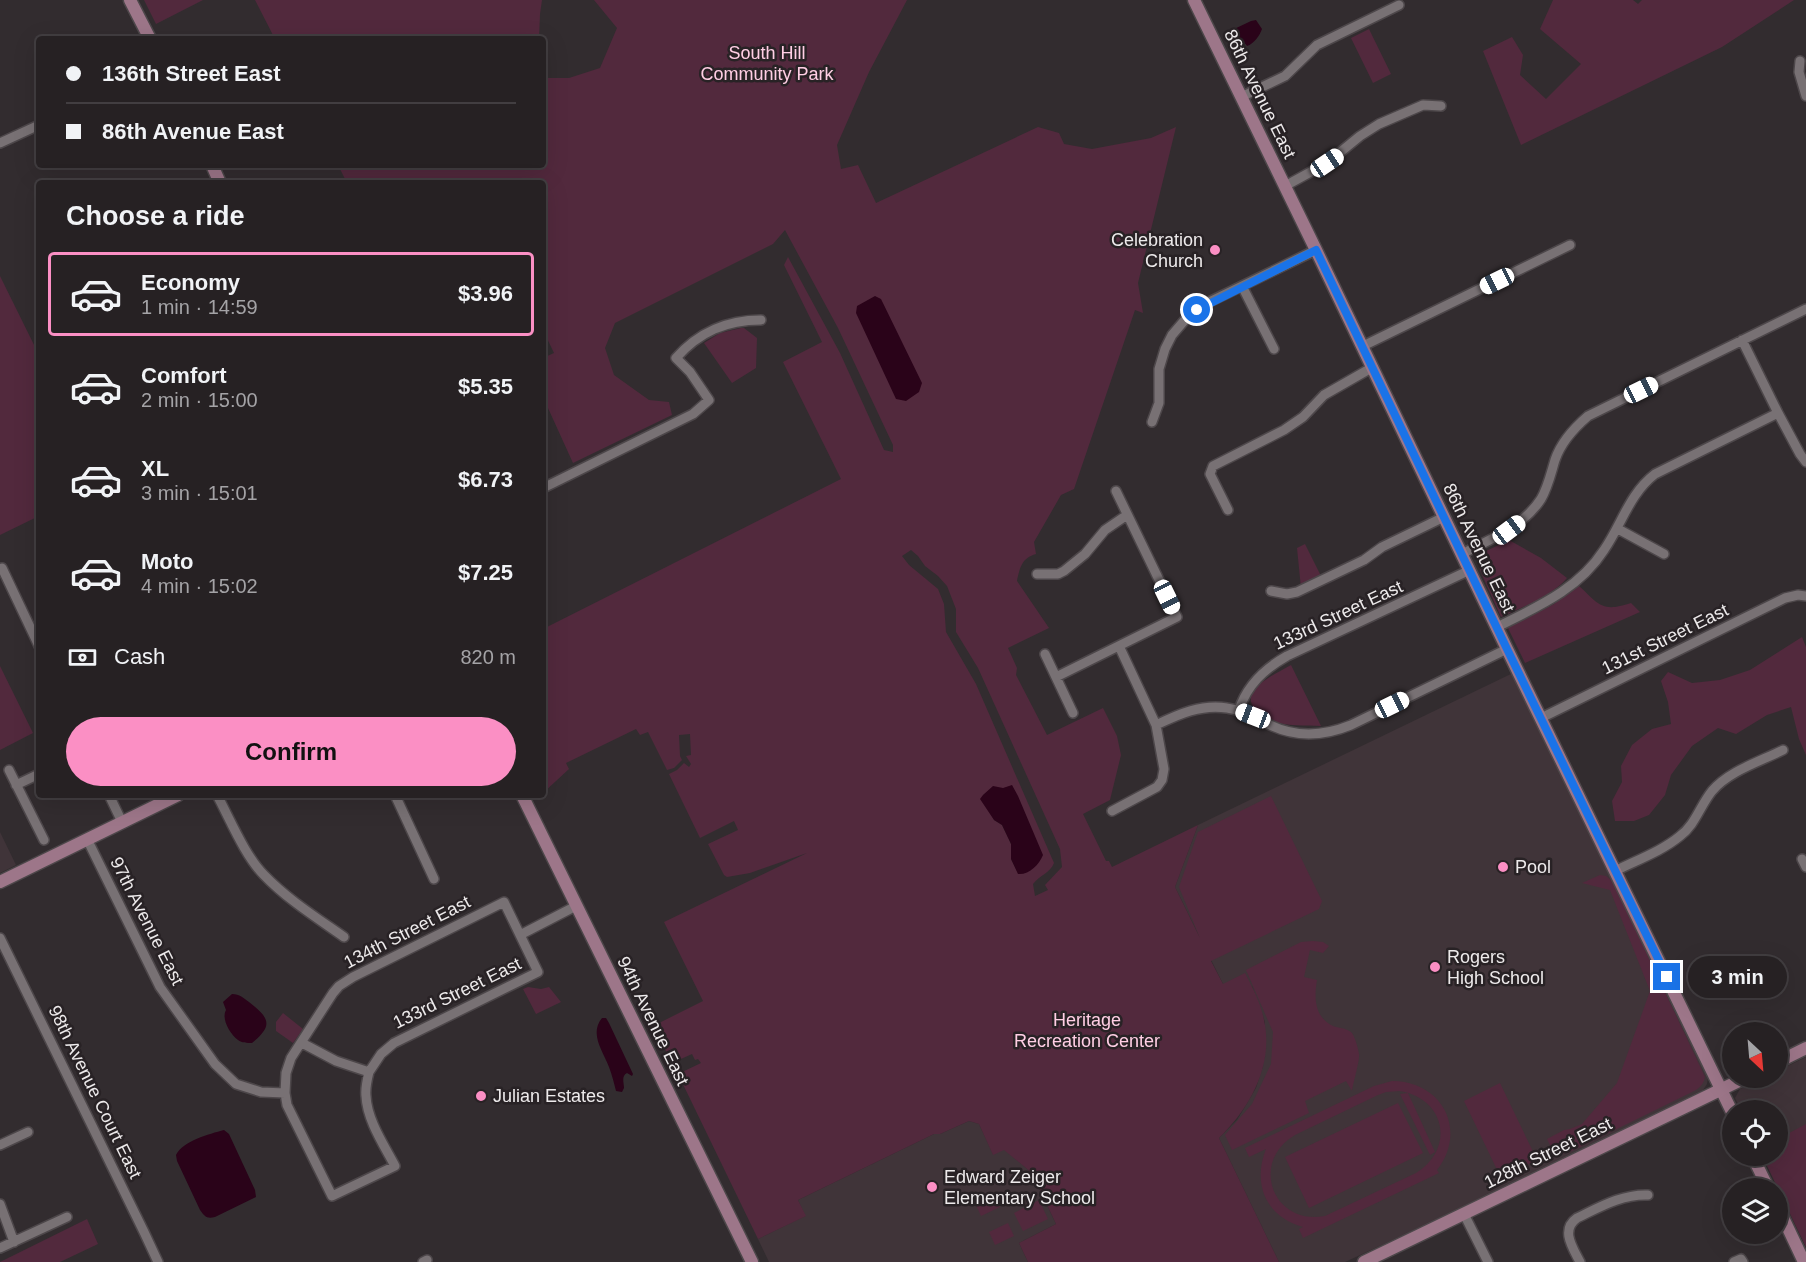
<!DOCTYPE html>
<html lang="en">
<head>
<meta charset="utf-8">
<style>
  :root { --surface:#262123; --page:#322e30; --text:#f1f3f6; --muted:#a4a3a6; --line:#423e41; --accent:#fb8fc4 }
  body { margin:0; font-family:Arial,sans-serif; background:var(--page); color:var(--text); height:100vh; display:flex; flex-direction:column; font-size:22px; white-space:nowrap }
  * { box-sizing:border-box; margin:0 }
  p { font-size:20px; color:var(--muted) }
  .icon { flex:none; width:33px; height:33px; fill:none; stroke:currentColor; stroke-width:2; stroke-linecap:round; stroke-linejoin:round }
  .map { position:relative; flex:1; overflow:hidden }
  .sheet { position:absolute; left:36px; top:180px; width:510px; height:618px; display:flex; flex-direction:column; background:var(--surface); border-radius:6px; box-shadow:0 6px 24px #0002,0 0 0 2px var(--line) }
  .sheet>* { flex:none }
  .top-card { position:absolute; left:36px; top:36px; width:510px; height:132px; border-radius:6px; box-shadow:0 6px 24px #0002,0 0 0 2px var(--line); display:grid; align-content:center; height:132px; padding:0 30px; background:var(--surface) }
  .needle { width:39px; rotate:154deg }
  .buttons { position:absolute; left:1722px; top:1022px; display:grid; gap:12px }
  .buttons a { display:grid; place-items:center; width:66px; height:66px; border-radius:50%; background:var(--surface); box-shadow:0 6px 24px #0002,0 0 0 2px var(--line); font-size:30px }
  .end { position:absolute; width:27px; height:27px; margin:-14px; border:8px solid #1a73e8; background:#fff; box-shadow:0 0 0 3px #fff }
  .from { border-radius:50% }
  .bubble { position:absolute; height:42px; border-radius:21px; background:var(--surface); box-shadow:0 6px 24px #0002,0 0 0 2px var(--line); font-size:20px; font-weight:800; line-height:42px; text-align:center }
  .car { position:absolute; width:18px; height:36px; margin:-18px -9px; border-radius:8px; box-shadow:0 0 4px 2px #0007; background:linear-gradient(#fff 24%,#345 0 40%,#fff 0 76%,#345 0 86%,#fff 0) }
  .top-card b { display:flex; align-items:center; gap:21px; height:57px; font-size:22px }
  .top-card b+b { border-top:2px solid var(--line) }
  .top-card i { width:15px; height:15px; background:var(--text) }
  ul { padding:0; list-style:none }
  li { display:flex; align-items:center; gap:18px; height:84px; margin:0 12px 9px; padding:0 18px; border:3px solid transparent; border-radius:6px }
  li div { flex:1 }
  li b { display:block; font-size:22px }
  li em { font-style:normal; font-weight:800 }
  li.current { border-color:var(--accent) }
  li>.icon { width:54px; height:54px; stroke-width:1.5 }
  h2 { padding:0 30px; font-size:27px; line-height:72px }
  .pay { display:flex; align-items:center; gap:15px; height:66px; padding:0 30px; font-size:22px }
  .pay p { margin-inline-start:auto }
  .cta { display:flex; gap:12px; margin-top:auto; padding:12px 30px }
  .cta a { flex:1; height:69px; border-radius:36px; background:var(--accent); color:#111; font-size:24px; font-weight:800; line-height:69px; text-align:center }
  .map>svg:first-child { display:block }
  .built { fill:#403439 }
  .green { fill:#52293d; fill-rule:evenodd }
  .water { fill:#2a0319 }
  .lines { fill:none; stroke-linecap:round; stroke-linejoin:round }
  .street-casing { stroke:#4d474a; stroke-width:12 }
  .secondary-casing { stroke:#4d474a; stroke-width:15 }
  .street { stroke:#787174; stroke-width:9 }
  .secondary { stroke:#9d7689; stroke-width:12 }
  .route { stroke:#1a73e8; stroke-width:8 }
  .poi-dot { fill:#fb8fc4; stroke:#282225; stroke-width:2 }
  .labels { text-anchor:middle; stroke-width:5; stroke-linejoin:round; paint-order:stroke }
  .park-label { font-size:18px; fill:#ffcee4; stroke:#282225 }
  .street-label { font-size:18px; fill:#edeaeb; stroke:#282225 }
  .poi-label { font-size:18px; fill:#edeaeb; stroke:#282225; text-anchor:start }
</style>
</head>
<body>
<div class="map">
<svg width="1806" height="1262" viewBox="0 0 1806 1262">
  <rect width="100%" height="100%" fill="#322c2f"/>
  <path class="built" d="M1515,672L1708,1077L1707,1084L1703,1090L1538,1173L1345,1262H1279L1219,1138L1237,1120L1256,1088L1263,1066L1265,1022L1252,986L1223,984L1175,887L1198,825Z
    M0,832L16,865L0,873Z
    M1806,1057V1247L1762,1155H1778V1110H1741L1735,1098L1740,1089L1766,1077H1778V1071Z
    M969,1121L979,1124L993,1154L1004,1149L1032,1173L1056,1224L1019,1243L1028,1262H769L758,1239L805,1216L798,1200L934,1134H940Z"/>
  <path class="green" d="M144,0H203L156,24Z
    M255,0H542L540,14L539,39H275Z
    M594,0H907L869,72L837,145L841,169L858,165L876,203L1038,127L1059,133L1064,144L1092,149L1151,138L1176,127L1138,283L1143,313L1135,310L1074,489L1061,495L1034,542L1036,554C1022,558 1020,567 1017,581L1049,628L1008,648L1017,668L1016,675L1047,735L1103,708L1117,736L1121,755L1110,800L1083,814L1106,861H1109L1112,867L1198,825L1175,887L1200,938L1179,887L1198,832L1271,796L1322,901L1319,909L1211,961L1223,984L1245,973C1253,988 1261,1004 1264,1020C1274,1065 1250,1108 1219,1138L1279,1262H1028L1019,1243L1056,1224L1032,1173L1004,1150L993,1155L979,1124L969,1121L940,1134H934L798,1200L806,1216L758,1239L678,1074L701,1063L698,1059L695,1060L692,1054L672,1063L653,1026L703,1001L664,922L807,853L750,873L727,877L724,875L708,844L738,830L734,821L700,838L669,774L677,770L684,763L689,767L691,764L686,756L691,755L690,734L679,735L680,756L682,760L674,768L667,770L648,732L640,735L636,729L566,763L569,769L543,793V629L841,479L783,362L822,342L784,265L788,257L840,353L884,450L893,452V445L838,328L785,230L773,244L615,323L605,348L614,375L649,400L669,402L672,415L573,463L543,397V358L554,353L543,330V183H347L338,165H543V67L548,78H569L600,68L617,28ZM911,550L918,556L925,566L938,576L947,586L956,609V632L978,668L1060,849L1062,867L1045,885L1048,890L1035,896L1033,884C1040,875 1050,873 1054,863L976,684L946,632L944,604L938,589L909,565L902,556ZM1003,788L1018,873L1011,859V844L1002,825L994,820L983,795L991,789Z
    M1553,0H1633L1638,4L1642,0H1794L1722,47L1521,145L1483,51L1512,37L1523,55L1520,75L1546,99L1581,64L1540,29Z
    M1369,29L1391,74L1373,83L1351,38Z
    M0,276L39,355V516L0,535Z
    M741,328H744L757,338L756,368L732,383L704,343L720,333Z
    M1509,540L1541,558L1567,578C1553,595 1522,608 1501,617L1482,575L1476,558L1480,554Z
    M1305,544L1322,578L1301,588L1297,548Z
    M1578,585C1599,604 1601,613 1631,603L1640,612L1525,663L1508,628L1554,604Z
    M1802,637L1806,647V755L1799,739L1791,707L1767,715L1736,734L1718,728L1692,746L1671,775L1665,795L1649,815L1634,821H1615L1612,801L1622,782L1621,766L1632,745L1652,729L1671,724L1668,702L1661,681L1668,672L1692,683L1720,680L1750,670Z
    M1291,665L1321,726C1301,725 1268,728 1254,709C1252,705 1250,701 1251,696C1256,682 1279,672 1291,665Z
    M0,666L33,733L0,750Z
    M1600,875L1606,876L1613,882L1705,1077C1703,1088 1694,1091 1686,1095L1570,1152L1561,1154L1553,1151L1547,1139L1564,1130L1570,1129L1582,1124L1617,1083L1650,991L1610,890L1582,883Z
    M1313,941L1323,942L1329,946L1323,953L1310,950L1304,977L1317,980C1314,997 1314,1017 1333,1026C1338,1028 1346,1028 1351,1032C1355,1036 1358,1048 1359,1054C1360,1060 1353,1083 1352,1091L1346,1081L1305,1101L1309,1113L1232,1150L1225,1135L1252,1104L1271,1064L1273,1032L1246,970L1301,942Z
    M528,987L541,989L549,987L561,1002L536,1014L523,989Z
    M283,1013L303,1029L293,1043L276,1031V1022Z
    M1392,1081C1442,1081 1468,1130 1437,1170L1439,1173L1303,1238L1299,1229L1303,1227C1266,1217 1252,1184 1266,1149L1249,1157L1245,1148L1374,1086ZM1400,1091C1446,1099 1455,1149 1416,1173L1325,1216C1273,1226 1249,1162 1295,1135L1378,1095L1386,1092Z
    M1500,1083L1537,1160L1501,1178L1464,1101Z
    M1408,1093L1435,1152L1430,1155L1400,1094Z
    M1398,1103L1423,1153L1309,1208L1285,1157Z
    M1806,1124V1247L1762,1155H1778V1139Z
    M994,1194L1000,1207L981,1216L975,1203Z
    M1039,1200L1048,1219L1023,1231L1014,1213Z
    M87,1219L98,1244L60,1262H0Z
    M1008,1223L1014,1236L995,1245L989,1232Z"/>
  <path class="water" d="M1256,20L1262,29C1260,35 1254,44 1247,46L1243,41L1235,45L1233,44L1230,31L1251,21Z
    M875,296L881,299L922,383L919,392L906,401L896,399L856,313L857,306Z
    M1012,785L1018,796L1043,855C1039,865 1029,875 1018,874L1011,859V844L1002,825L994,820L980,799L983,795L993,786L1003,788Z
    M232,994C240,994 243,998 249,1002C269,1018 274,1025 252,1043C247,1043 242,1043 238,1040C230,1034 221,1019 226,1010L223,1002Z
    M602,1018H606L609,1023L633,1074L632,1076L627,1073C621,1076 624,1083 624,1088L622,1092L616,1091C614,1083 612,1075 609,1067C603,1051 589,1034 602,1018Z
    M224,1130L229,1134L255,1190L256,1197L215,1217C207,1219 205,1217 200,1210L177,1161L176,1155C183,1141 209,1134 224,1130Z"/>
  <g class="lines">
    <g class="street-casing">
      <path id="street" d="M1800,61L1799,72L1806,96
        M1241,97L1285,76L1317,45L1399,5
        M0,143L39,125
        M1285,186L1327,163L1360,136L1379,124L1423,105L1441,106
        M1242,286L1274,349
        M1742,340L1778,413L1800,454L1806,462
        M1363,346L1570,245
        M1152,422L1159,403V369L1165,349L1172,335L1184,321L1205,304L1316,250
        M543,488L693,414L709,400L690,372L676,358C699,332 726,320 761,320
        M1228,510L1210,474L1213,466L1284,430L1303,417L1324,395L1373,367
        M1618,529L1664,554
        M1462,554C1490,539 1523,527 1541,499C1548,487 1551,473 1555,460C1561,442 1574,428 1588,416L1806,309
        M2,568L39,646
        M1037,574H1058L1064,571L1085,554L1105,530L1127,515
        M1271,591L1287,594L1297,592L1364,560L1382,547L1444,517
        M1497,627C1537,607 1579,589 1604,550C1622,524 1629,494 1655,474L1778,413
        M1045,654L1073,713
        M1056,677L1177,617L1116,491
        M1239,710C1247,685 1264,669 1287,656L1470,570
        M1541,718L1785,598L1798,595L1806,596
        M1156,725C1179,714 1201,704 1227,708C1243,710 1256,718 1270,725C1297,738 1324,736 1351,725L1507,649
        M9,770L44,840
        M16,785L39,774
        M109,795L122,822
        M217,795C230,819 245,856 264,875C287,899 317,918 344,937
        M395,795L434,879
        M1112,811L1157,787L1162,780L1164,769L1156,725L1119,646
        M87,839L160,987L215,1064L236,1084L261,1092L285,1093L287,1105L332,1196L395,1166C384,1145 367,1120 366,1096C365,1088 367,1080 369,1072L336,1061L302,1043
        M1802,859L1806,867
        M1615,871C1637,860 1662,851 1680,836C1695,825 1700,806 1712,791C1729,771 1759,762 1783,750
        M520,935L576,906
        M0,938L144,1232L158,1262
        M285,1093L286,1073L291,1058L333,993L339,986L353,977L504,902L538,972L394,1043L381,1054L369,1072
        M0,1145L28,1132
        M0,1204L14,1242
        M1464,1214L1488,1262
        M0,1248L67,1217
        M423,1262L427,1260
        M1580,1262C1573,1248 1560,1230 1577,1218C1600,1207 1622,1194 1648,1195
        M1734,1262L1741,1259L1743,1262"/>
    </g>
    <g class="secondary-casing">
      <path id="secondary" d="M130,0L150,39
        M1194,0L1316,250L1507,649L1732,1112
        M212,165L220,183
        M522,795L752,1262
        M0,882L178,795
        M1778,1062L1806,1048
        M1752,1155L1768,1188
        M1778,1207L1804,1262
        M1364,1262L1747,1077"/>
    </g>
    <use href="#street" class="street"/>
    <use href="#secondary" class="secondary"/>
  </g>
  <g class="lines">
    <path class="route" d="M1197,310L1316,250L1507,649L1667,977"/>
  </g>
  <g class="poi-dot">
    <circle cx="1215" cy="250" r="6"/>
    <circle cx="1503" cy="867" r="6"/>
    <circle cx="1435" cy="967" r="6"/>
    <circle cx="481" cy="1096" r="6"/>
    <circle cx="932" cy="1187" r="6"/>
  </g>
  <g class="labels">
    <g class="park-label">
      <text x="767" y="59">South Hill<tspan x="767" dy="21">Community Park</tspan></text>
      <text x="1087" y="1026">Heritage<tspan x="1087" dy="21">Recreation Center</tspan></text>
    </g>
    <g class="street-label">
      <text transform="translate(1260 94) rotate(64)" y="6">86th Avenue East</text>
      <text transform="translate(1479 548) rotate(64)" y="6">86th Avenue East</text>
      <text transform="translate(1338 615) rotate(-25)" y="6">133rd Street East</text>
      <text transform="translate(1665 639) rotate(-26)" y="6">131st Street East</text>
      <text transform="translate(147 921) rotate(63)" y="6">97th Avenue East</text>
      <text transform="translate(407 932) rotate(-27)" y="6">134th Street East</text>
      <text transform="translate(457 993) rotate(-26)" y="6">133rd Street East</text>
      <text transform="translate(653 1021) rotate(64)" y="6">94th Avenue East</text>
      <text transform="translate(95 1092) rotate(64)" y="6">98th Avenue Court East</text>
      <text transform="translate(1548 1153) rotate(-26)" y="6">128th Street East</text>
    </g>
    <g class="poi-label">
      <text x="1203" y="246" text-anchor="end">Celebration<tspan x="1203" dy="21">Church</tspan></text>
      <text x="1515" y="873">Pool</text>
      <text x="1447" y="963">Rogers<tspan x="1447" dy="21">High School</tspan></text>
      <text x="493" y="1102">Julian Estates</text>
      <text x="944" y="1183">Edward Zeiger<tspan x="944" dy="21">Elementary School</tspan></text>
    </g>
  </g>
</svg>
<div class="buttons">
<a><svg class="needle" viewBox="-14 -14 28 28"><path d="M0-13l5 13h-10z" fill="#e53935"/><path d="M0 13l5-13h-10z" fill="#a4a3a6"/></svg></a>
<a><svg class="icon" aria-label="locate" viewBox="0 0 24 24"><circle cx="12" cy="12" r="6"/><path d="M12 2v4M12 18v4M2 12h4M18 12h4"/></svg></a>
<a><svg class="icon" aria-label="layers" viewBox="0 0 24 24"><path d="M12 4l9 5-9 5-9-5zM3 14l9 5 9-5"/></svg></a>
</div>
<i class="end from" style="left:1197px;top:310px"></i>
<i class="end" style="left:1667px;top:977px"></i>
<div class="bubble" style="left:1688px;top:956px;width:99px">3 min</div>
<i class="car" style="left:1327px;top:163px;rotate:56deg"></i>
<i class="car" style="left:1497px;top:281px;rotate:244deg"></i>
<i class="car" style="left:1641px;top:390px;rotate:64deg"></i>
<i class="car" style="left:1509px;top:530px;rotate:53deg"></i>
<i class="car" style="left:1167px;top:597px;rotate:154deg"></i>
<i class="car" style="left:1392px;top:705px;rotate:64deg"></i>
<i class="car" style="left:1253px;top:716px;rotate:291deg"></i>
<div class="top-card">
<b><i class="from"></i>136th Street East</b>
<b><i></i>86th Avenue East</b>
</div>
<section class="sheet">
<h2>Choose a ride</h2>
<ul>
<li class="current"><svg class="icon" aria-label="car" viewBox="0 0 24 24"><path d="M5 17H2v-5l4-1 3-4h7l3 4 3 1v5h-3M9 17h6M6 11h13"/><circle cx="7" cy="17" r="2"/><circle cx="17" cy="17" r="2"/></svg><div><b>Economy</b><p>1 min · 14:59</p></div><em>$3.96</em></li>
<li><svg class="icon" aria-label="car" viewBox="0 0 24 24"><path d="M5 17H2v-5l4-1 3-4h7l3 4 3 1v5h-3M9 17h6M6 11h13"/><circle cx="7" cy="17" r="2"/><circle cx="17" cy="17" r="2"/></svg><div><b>Comfort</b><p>2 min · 15:00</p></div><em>$5.35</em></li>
<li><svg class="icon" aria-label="car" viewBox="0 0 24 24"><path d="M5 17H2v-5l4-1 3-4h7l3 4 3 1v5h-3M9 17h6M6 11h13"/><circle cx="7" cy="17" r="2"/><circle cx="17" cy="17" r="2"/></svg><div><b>XL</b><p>3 min · 15:01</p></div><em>$6.73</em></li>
<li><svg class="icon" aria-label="car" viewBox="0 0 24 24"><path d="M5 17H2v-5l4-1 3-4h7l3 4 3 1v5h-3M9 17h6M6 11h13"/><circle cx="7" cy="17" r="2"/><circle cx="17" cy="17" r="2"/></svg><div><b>Moto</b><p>4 min · 15:02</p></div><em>$7.25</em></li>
</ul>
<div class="pay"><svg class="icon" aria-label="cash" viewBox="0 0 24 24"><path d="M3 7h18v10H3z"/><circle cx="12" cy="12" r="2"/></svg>Cash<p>820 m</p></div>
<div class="cta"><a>Confirm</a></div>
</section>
</div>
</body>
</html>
